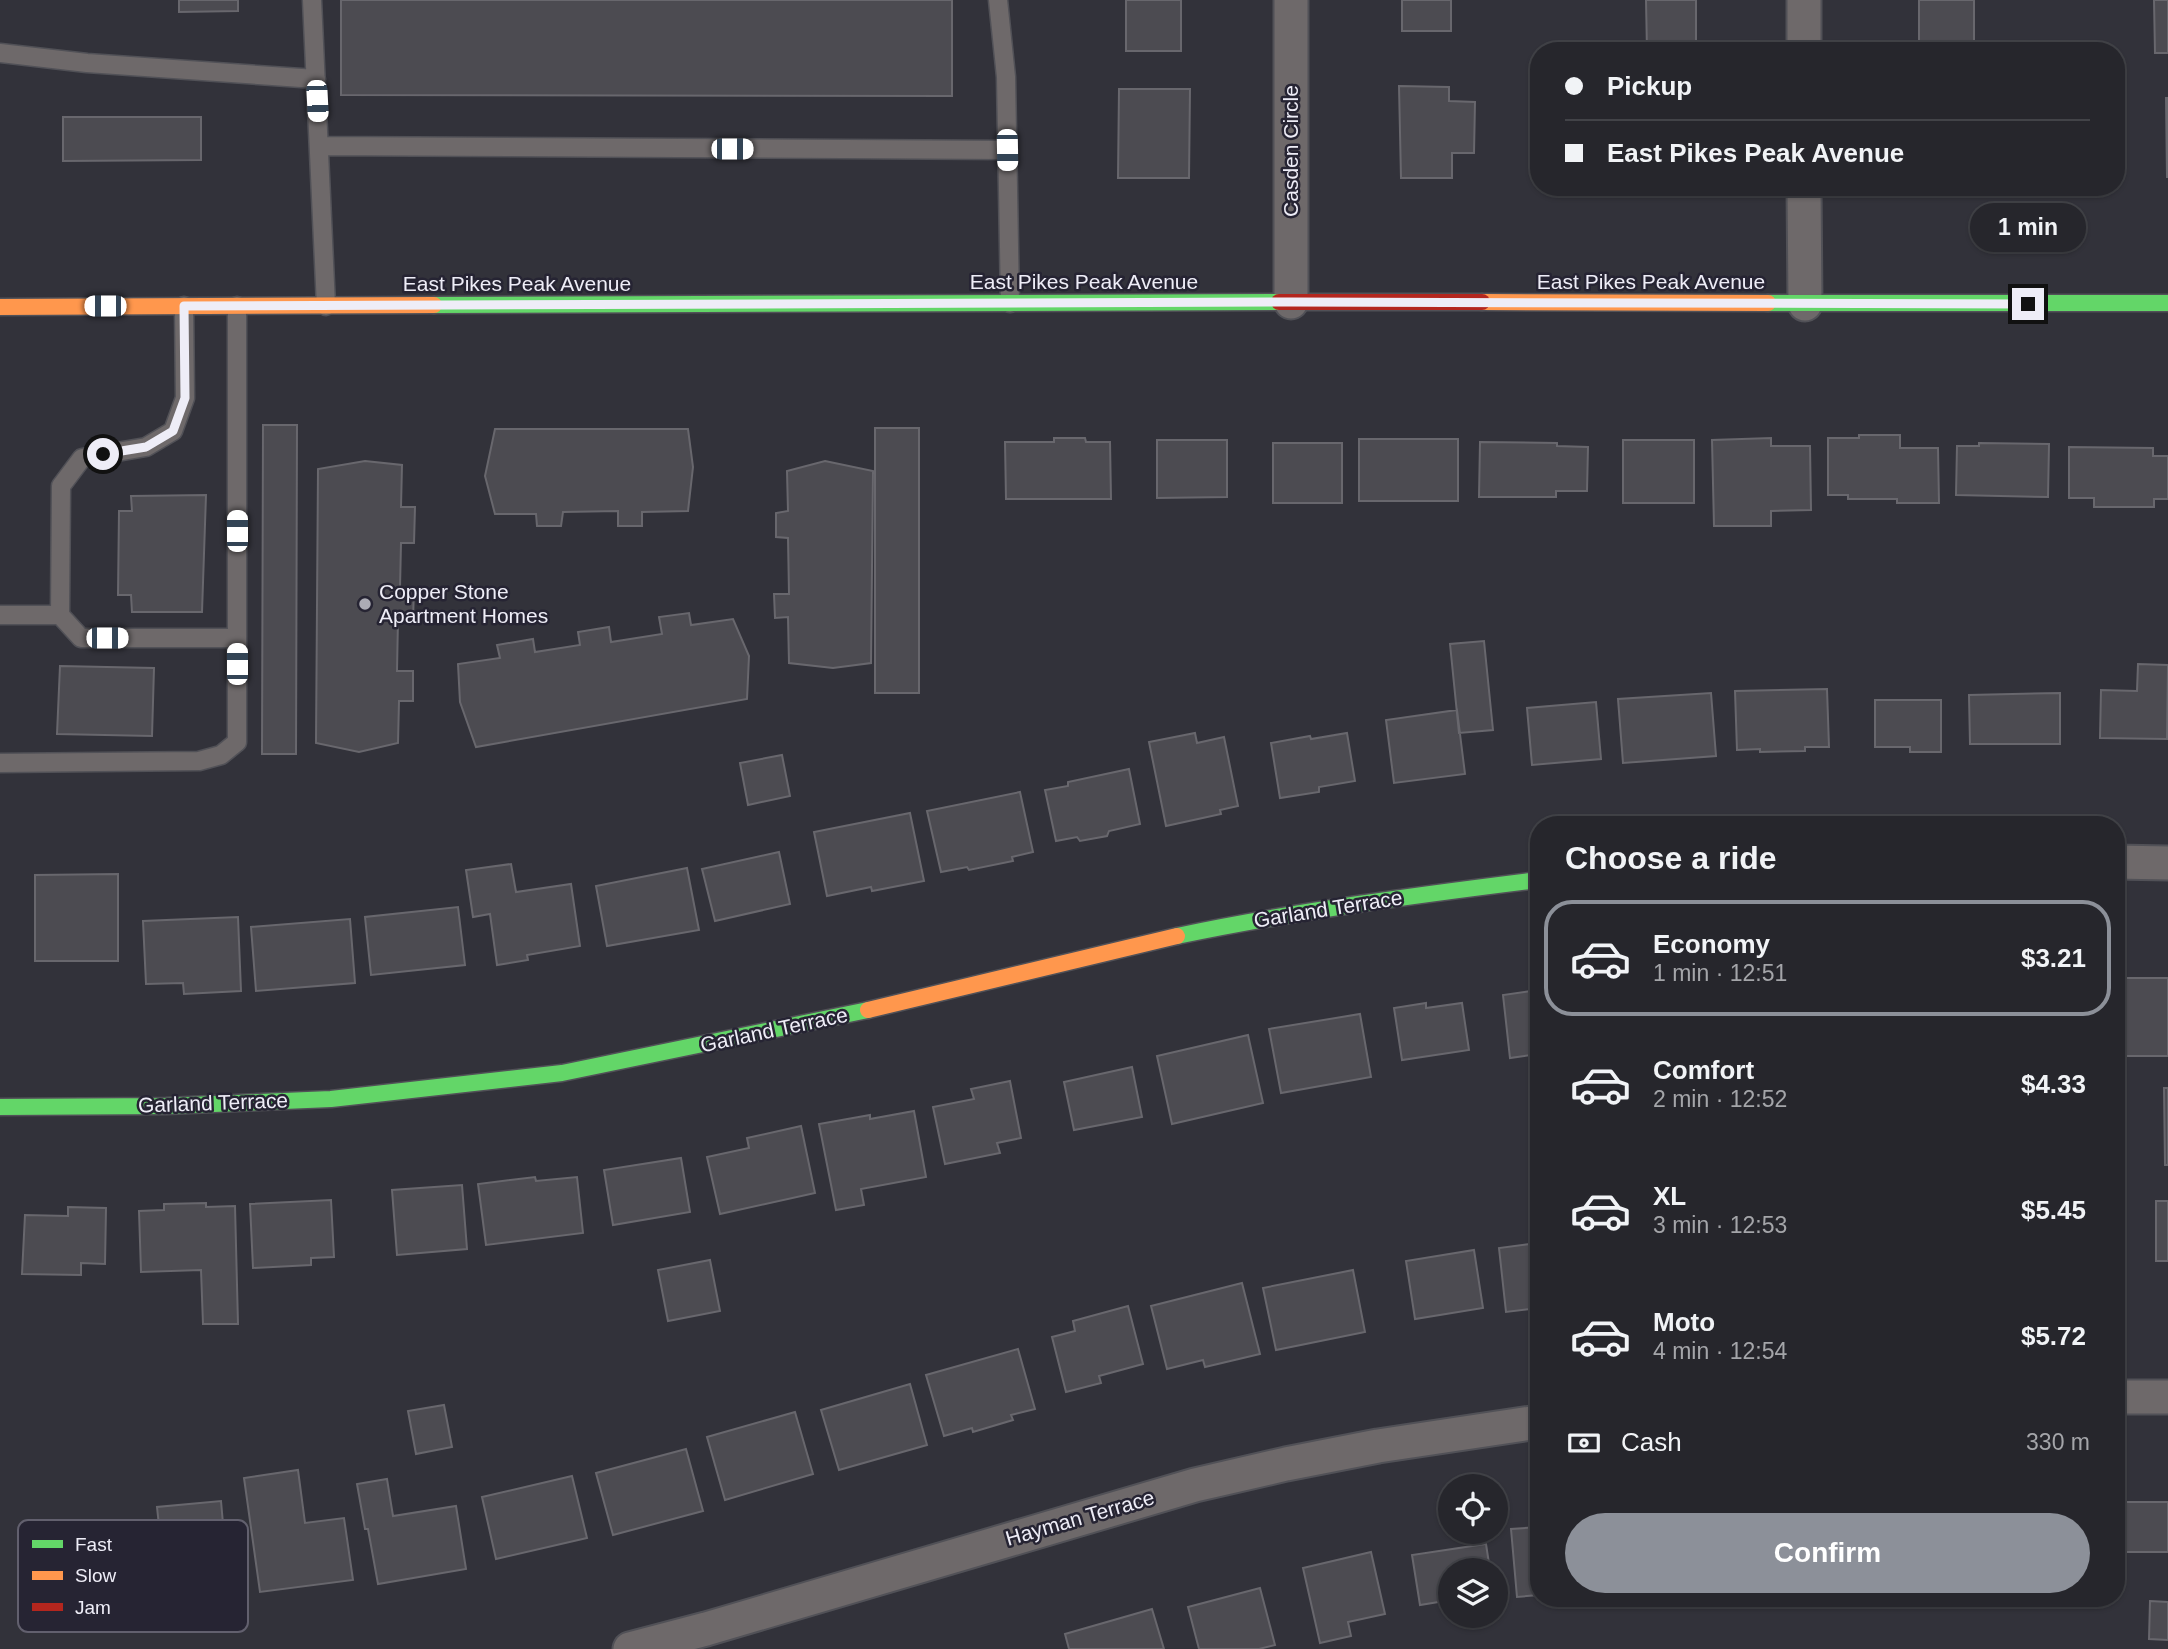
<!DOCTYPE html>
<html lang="en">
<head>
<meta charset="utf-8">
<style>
  :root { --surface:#26262c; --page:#323238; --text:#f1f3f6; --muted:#a4a5a9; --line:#424348; --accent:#8c9099 }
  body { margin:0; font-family:Arial,sans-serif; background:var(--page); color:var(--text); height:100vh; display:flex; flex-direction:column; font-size:26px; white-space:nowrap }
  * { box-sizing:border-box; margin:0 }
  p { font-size:23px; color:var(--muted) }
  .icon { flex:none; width:38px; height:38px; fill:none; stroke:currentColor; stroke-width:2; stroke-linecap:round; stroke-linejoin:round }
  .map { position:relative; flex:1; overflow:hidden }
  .sheet { position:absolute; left:1530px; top:816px; width:595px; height:791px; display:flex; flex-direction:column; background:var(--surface); border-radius:28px; box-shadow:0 2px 5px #0004,0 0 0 2px var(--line) }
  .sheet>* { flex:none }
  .guide { position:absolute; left:1530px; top:42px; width:595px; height:154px; border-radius:28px; box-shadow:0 2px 5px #0004,0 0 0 2px var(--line); display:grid; align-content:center; height:154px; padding:0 35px; background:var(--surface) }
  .tools { position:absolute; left:1438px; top:1474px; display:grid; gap:14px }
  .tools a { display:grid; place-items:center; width:70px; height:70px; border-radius:50%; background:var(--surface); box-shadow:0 2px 5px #0004,0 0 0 2px var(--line); font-size:35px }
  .end { position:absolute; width:32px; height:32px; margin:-16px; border:9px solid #eeedf7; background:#111; box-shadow:0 0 0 4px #111 }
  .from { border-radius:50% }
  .bubble { position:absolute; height:49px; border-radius:24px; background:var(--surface); box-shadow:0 2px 5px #0004,0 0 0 2px var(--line); font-size:23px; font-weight:700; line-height:49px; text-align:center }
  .car { position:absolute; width:21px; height:42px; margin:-21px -10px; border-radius:9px; box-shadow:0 0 5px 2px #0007; background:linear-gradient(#fff 24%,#345 0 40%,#fff 0 76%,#345 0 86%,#fff 0) }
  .guide b { display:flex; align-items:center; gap:24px; height:66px; font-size:26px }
  .guide b+b { border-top:2px solid var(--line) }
  .guide i { width:18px; height:18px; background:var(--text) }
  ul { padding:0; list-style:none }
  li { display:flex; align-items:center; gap:21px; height:116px; margin:0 14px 10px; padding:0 21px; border:4px solid transparent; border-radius:28px }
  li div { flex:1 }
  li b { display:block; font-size:26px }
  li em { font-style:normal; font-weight:700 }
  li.current { border-color:var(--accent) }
  li>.icon { width:63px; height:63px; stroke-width:1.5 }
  h2 { padding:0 35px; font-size:32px; line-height:84px }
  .pay { display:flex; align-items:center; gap:18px; height:77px; padding:0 35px; font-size:26px }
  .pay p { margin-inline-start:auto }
  .button { display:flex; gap:14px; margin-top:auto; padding:14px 35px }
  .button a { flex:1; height:80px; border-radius:42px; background:var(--accent); color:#fff; font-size:28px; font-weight:700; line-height:80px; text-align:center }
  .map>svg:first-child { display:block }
  .building { fill:#4c4b51; stroke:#68676d; stroke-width:2 }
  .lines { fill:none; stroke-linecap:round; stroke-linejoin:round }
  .lane-casing { stroke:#515157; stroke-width:21 }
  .street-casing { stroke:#515157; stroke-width:37 }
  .fast-casing { stroke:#515157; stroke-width:19 }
  .slow-casing { stroke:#515157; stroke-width:19 }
  .jam-casing { stroke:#515157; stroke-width:19 }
  .lane { stroke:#6e696a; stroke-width:18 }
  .street { stroke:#6e696a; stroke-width:33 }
  .fast { stroke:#63d668; stroke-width:16 }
  .slow { stroke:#ff974d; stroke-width:16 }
  .jam { stroke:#b3261e; stroke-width:16 }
  .route { stroke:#eeedf7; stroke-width:9 }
  .poi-dot { fill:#acacb5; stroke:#262433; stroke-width:2.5 }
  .labels { text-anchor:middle; stroke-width:5; stroke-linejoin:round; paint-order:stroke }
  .street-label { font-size:21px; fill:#eeedf7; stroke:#262433 }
  .poi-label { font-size:21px; fill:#eeedf7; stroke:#262433; text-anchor:start }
  .key { fill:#262433; stroke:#62606e; stroke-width:2 }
  .key-label { font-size:19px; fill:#eeedf7 }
</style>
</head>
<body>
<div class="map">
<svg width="2168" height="1649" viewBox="0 0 2168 1649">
  <rect width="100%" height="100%" fill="#32323a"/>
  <path class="building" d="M179,0H238V11L179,12Z
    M341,0H952V96L341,95Z
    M1126,0H1181V51H1126Z
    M1402,0H1451V31H1402Z
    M1646,0H1696V50L1647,51Z
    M1919,0H1974V41H1919Z
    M2154,0H2168V53H2155Z
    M1399,86L1449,87V101L1475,102L1474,153H1452V178H1401Z
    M1119,89H1190L1189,178H1118Z
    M2166,98H2168V177H2167Z
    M63,117H201V160L63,161Z
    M263,425H297L296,754H262Z
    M875,428H919V693H875Z
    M495,429H688L693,467L688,511L642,512V526H618V511L563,512L561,526H537L536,514H495L485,476Z
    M1859,435H1900V448H1938L1939,503H1897V499H1848V495H1828V438H1859Z
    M1054,438H1085L1086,442H1110L1111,499H1006L1005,442H1054Z
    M1771,438V446H1810L1811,510L1771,511V526H1714L1712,440Z
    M1359,439H1458V501H1359Z
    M1157,440H1227V497L1157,498Z
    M1623,440H1694V503H1623Z
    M1480,442L1557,443V446L1588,447L1587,491H1556V497H1479Z
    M1273,443H1342V503H1273Z
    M1979,443L2049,444L2048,497L1956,495L1957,446H1979Z
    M2069,447L2153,448V456H2168V499H2154V507H2094V498H2069Z
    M365,461L402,465L401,507H415L414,543H401L400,588L414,589L413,620L398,619L397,671H413V701H399L398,743L359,752L316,743L318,469Z
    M825,461L873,471L871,663L833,668L789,663L788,617L775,618L774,594H789L788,538L776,537V513L788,511L787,471Z
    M206,495L202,612H132L131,595H118L119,511H132L131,496Z
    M689,613L691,625L733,619L749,656L747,699L476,747L460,702L458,664L500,658L497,645L533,639L535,652L580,645L578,632L609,627L611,642L662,634L659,617Z
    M1484,641L1493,730L1459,733L1450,644Z
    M2138,664L2168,665L2167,739L2100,738L2101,690L2137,691Z
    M60,666L154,668L152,736L57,734Z
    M1827,689L1829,747H1805V751L1760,752V749L1737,750L1735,691Z
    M1711,693L1716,756L1623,763L1618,699Z
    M2060,693V744H1970L1969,695Z
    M1875,700H1941V752H1910V747H1875Z
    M1596,702L1601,759L1532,765L1527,708Z
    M1457,710L1465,774L1394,783L1386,720Z
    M1195,733L1197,743L1224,737L1238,806L1220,810L1221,814L1166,826L1149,742Z
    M1347,733L1355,781L1319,787V792L1280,798L1271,743L1310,736L1311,739Z
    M782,755L790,796L748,805L740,763Z
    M1129,769L1140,824L1109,831L1107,836L1080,841L1077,837L1056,841L1045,790L1068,786V782Z
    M1020,792L1033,852L1012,857L1013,861L969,870L967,867L941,872L927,811Z
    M910,813L924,881L872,891L871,887L827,896L814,832Z
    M779,852L790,904L715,921L702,869Z
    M511,864L516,892L571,884L580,946L527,955L528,960L497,965L490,914L473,917L466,870Z
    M687,868L699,930L607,946L596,886Z
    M118,874V961H35V875Z
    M458,907L465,965L371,975L365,917Z
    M238,917L241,991L184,994L183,983L146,984L143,921Z
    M350,919L355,983L256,991L251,927Z
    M2120,978H2168V1056H2119Z
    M1538,990V1054L1510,1058L1503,995Z
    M1426,1003V1008L1462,1003L1469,1050L1402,1060L1394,1008Z
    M1360,1014L1371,1077L1281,1093L1269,1029Z
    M1248,1035L1263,1103L1172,1124L1157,1056Z
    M1132,1067L1142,1117L1074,1130L1064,1082Z
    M1010,1081L1021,1138L997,1143L1000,1153L945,1164L933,1107L974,1099L971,1089Z
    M2164,1088H2168V1165H2165Z
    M914,1111L926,1177L861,1189L864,1205L836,1210L819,1124L870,1115V1119Z
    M801,1126L815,1193L720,1214L707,1157L749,1148L747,1138Z
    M681,1158L690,1212L613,1225L604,1170Z
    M535,1177L536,1181L577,1177L583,1233L486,1245L478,1184Z
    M462,1185L467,1249L397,1255L392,1190Z
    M331,1200L334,1257L311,1258V1265L253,1268L250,1204Z
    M2156,1201H2168V1261H2156Z
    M206,1203V1207L235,1206L238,1324H203L201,1270L141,1272L139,1211L164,1210V1204Z
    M68,1207L106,1208L105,1264L81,1263V1275L22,1274L25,1215L68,1216Z
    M1538,1243V1308L1506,1312L1499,1248Z
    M1474,1250L1483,1308L1415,1319L1406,1261Z
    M710,1260L720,1311L668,1321L658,1270Z
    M1353,1270L1365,1332L1276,1350L1263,1288Z
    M1242,1283L1260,1354L1205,1367L1203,1360L1167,1369L1151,1306Z
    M1128,1306L1143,1364L1099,1376L1101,1383L1066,1392L1052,1337L1075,1331L1073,1321Z
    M1018,1349L1035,1409L1011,1415L1013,1420L973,1432L972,1428L944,1436L926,1375Z
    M910,1384L927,1445L839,1470L821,1410Z
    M444,1405L452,1447L416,1454L408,1411Z
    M795,1412L813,1474L725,1500L707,1437Z
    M686,1449L703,1511L613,1535L596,1473Z
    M298,1470L305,1523L344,1518L353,1580L260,1592L244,1478Z
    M572,1476L587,1538L496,1559L482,1497Z
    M387,1479L393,1516L456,1506L466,1569L378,1584L368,1529H365L357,1484Z
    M221,1501L230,1603L190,1607L189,1595L140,1599L134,1538L160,1535L157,1507Z
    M2116,1502H2168V1552H2116Z
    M1538,1527V1595L1517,1597L1511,1529Z
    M1486,1544L1490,1570H1451V1600L1420,1605L1412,1555Z
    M1371,1552L1385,1614L1348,1622L1351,1636L1320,1643L1303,1568Z
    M1260,1588L1275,1645L1259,1649H1199L1188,1607Z
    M2150,1601L2168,1602V1640L2149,1639Z
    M1152,1609L1164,1649H1069L1065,1634Z"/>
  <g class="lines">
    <g class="lane-casing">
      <path id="lane" d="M312,0L326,306
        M998,0L1006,77L1010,303
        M0,53L87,63L316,79
        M319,146L1008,150
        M0,615H60L61,486L82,458L146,447L173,431L185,398L184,306
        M60,615L81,638H237
        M0,763L199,761L221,755L237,742V306"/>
    </g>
    <g class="street-casing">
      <path id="street" d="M1291,0V302
        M1804,0V51
        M1804,187L1805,304
        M2116,862L2168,863
        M2116,1397H2168
        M630,1649L706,1629L1195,1485L1286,1464L1378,1446L1538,1422"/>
    </g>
    <g class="fast-casing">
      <path id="fast" d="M1768,303H2168
        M434,305L1279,302
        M1177,936C1296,911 1417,895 1538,880
        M0,1107L166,1106L331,1099L562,1073L868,1010"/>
    </g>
    <g class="slow-casing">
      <path id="slow" d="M1482,302L1768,303
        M0,307L434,305
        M868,1010L1177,936"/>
    </g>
    <g class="jam-casing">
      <path id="jam" d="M1279,302H1482"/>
    </g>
    <use href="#lane" class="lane"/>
    <use href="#street" class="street"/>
    <use href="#fast" class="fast"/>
    <use href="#slow" class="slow"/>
    <use href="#jam" class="jam"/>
  </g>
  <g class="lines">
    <path class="route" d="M103,454L146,447L173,431L185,398L184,306L1291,302L2028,304"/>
  </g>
  <circle class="poi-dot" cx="365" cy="604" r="7"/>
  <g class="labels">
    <g class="street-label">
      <text transform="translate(1291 151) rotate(-90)" y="7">Casden Circle</text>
      <text x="1084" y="289">East Pikes Peak Avenue</text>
      <text x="1651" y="289">East Pikes Peak Avenue</text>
      <text x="517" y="291">East Pikes Peak Avenue</text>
      <text transform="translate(1328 909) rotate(-9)" y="7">Garland Terrace</text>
      <text transform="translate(774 1030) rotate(-12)" y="7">Garland Terrace</text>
      <text transform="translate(213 1103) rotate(-2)" y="7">Garland Terrace</text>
      <text transform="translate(1080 1518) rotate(-16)" y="7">Hayman Terrace</text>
    </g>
    <g class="poi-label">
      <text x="379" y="599">Copper Stone<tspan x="379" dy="24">Apartment Homes</tspan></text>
    </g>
  </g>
  <rect x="18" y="1520" width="230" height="112" rx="10" class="key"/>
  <rect x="32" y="1540" width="31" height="8" fill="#63d668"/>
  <rect x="32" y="1571" width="31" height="9" fill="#ff974d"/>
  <rect x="32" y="1603" width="31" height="8" fill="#b3261e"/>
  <g class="key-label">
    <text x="75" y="1551">Fast</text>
    <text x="75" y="1582">Slow</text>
    <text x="75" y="1614">Jam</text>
  </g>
</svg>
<div class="tools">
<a><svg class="icon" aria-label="locate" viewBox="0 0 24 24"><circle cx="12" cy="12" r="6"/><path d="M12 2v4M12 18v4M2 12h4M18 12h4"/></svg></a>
<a><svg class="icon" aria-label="layers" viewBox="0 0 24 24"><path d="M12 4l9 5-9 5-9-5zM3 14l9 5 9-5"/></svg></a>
</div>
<i class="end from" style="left:103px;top:454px"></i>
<i class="end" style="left:2028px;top:304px"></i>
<div class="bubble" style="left:1970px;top:203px;width:116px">1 min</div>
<i class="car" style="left:317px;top:101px;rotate:177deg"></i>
<i class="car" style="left:732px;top:149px;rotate:90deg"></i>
<i class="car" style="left:1007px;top:150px;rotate:179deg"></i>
<i class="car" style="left:105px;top:306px;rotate:270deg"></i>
<i class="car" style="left:237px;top:531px;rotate:0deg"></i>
<i class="car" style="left:107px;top:638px;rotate:90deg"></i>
<i class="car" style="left:237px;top:664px;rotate:0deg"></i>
<div class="guide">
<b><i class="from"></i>Pickup</b>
<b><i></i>East Pikes Peak Avenue</b>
</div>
<section class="sheet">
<h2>Choose a ride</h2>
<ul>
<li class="current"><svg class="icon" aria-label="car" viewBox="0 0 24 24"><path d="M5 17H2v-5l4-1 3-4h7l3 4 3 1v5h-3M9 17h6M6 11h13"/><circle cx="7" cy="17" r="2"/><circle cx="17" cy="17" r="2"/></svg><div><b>Economy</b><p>1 min · 12:51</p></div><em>$3.21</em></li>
<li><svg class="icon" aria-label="car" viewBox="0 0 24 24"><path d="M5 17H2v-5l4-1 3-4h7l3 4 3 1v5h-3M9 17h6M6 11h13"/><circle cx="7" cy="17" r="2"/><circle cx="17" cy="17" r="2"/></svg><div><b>Comfort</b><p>2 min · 12:52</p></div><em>$4.33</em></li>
<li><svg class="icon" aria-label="car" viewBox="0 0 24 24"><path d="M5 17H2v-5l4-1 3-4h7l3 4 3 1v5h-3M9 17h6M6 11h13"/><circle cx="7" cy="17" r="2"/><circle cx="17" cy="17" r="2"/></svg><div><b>XL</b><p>3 min · 12:53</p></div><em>$5.45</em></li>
<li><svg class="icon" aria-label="car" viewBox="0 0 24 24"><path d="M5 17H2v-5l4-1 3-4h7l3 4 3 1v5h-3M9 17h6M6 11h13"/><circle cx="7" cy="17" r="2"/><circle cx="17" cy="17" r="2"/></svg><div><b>Moto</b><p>4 min · 12:54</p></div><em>$5.72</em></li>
</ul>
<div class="pay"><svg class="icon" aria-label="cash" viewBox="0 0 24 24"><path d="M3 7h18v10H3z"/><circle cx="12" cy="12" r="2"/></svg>Cash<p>330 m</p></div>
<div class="button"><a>Confirm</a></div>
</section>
</div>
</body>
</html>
